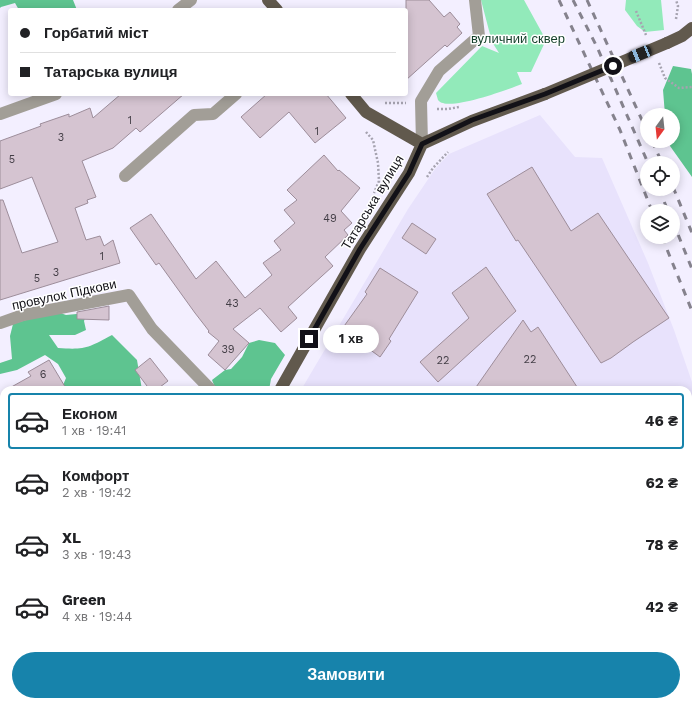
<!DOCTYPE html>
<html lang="uk">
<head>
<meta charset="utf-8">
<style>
  :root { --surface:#fff; --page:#f2f2f2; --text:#202124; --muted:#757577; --line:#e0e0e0; --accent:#1783ab }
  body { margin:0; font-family:"Work Sans",sans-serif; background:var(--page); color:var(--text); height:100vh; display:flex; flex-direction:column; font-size:15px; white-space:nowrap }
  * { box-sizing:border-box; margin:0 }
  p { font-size:13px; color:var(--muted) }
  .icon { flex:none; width:22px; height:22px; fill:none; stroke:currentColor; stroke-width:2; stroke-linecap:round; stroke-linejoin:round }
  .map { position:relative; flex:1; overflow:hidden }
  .drawer { position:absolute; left:0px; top:386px; width:692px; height:320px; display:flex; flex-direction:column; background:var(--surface); border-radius:12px 12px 0 0; box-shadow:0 2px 10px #0003 }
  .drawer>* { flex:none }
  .hud { position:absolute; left:8px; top:8px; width:400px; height:88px; border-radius:4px; box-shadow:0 2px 10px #0003; display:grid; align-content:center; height:88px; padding:0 12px; background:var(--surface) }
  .needle { width:26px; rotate:195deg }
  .buttons { position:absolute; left:640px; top:108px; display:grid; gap:8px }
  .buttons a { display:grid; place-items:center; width:40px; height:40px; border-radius:50%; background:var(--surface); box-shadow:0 2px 10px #0003; font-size:20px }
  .end { position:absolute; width:18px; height:18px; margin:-9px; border:5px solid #121117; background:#fff; box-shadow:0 0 0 2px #fff }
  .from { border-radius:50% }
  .bubble { position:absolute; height:28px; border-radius:14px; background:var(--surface); box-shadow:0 2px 10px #0003; font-size:13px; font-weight:700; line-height:28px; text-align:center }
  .car { position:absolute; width:12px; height:24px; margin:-12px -6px; border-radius:5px; box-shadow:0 0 3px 1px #0007; background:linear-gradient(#222 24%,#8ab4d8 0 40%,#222 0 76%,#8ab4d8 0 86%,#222 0) }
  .hud b { display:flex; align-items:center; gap:14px; height:38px; font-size:15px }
  .hud b+b { border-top:1px solid var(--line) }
  .hud i { width:10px; height:10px; background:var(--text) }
  ul { padding:7px 0 0; list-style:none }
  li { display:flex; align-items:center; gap:12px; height:56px; margin:0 8px 6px; padding:0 4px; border:2px solid transparent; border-radius:4px }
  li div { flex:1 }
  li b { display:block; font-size:15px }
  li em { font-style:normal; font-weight:700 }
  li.on { border-color:var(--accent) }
  li>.icon { width:36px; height:36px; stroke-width:1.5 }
  .button { display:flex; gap:8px; margin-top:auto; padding:8px 12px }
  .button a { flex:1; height:46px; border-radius:24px; background:var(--accent); color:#fff; font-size:16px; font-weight:700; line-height:46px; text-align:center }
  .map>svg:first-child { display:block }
  .built { fill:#e8e2fc }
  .green { fill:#92eaba }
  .forest { fill:#5ec490 }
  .building { fill:#d5c4d1; stroke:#9d8d9a }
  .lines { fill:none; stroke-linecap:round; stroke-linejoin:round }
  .path { stroke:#a6a3b0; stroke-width:2.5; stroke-dasharray:2 2; stroke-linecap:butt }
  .minor { stroke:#a29e97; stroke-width:12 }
  .major { stroke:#61594d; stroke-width:12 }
  .rail { stroke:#85828d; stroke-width:3; stroke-dasharray:7 7; stroke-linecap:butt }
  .major-bridge { stroke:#61594d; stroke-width:12 }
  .route { stroke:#121117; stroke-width:5 }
  .labels { text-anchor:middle; stroke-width:3; stroke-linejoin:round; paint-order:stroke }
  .number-label { font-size:11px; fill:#433e46 }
  .park-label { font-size:13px; fill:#133f2a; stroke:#fff }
  .street-label { font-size:13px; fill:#121117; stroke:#fff }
</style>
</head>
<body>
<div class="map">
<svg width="692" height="706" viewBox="0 0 692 706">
  <rect width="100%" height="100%" fill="#f3efff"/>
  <path class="built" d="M540,115L575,157L602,158L648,263L674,330L692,382V706H257L256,702H688V390H301L408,209L435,169L449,154Z"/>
  <path class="green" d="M481,0H524L546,40L531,72H517L522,84C507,90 457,108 443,103C441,103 439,101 438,100L436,93L482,46L499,53L492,42Z
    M626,0H661L664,30L645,32L637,26L625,10Z"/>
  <path class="forest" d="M0,0H73L77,10H19L15,3L1,7L0,8Z
    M673,66L691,69L692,74V177L670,146L669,141H673V115H665L663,90Z
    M55,311L66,315L87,313L84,321L86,330L75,335H49L58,348C85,350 88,348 112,335L137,360L142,390H61L66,378L58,364L45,355L17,370L0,374V363L12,359L10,336L13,324Z
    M259,340L275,343L285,355L271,379L269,390H216L212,380L225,370L231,369L242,357L249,343Z
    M4,410V443H0V412Z
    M0,565L4,566V633L0,634Z
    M46,702H144V706H47Z"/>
  <path class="building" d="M406,0H429L444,17L450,12L460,24L457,27L462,33L447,47L445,45L406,80Z
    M121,94H184L140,132L136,128L113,148L82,161L96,197L87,200L88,203L75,208L86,240L100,236L104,246L113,240L120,263L0,300V200H3L22,253L58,242L32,177L0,189V141L41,126L40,124L69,114V117L90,108L93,118Z
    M267,94H326L346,118L315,143L289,112L260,138L241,117Z
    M324,155L338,171L339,170L360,188L341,211L352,223L344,230L348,235L325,257L333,266L288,307L297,318L281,332L260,308L233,329L249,343L225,370L208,355L219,341L208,332L209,331L195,313L159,263L156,265L130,228L151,214L196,279L216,261L245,298L272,275L263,263L281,250L274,241L295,223L284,210L297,200L287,190Z
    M532,167L571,231L598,213L669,318L633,342L611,358L601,363L518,240L516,241L487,194Z
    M412,223L436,239L426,254L402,238Z
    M486,267L516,311L438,382L420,362L469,318L452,293Z
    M380,268L418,292L389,339L391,341L380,357L342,329L367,294L365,292Z
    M109,306V320L77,319V312Z
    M523,320L531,332L538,327L579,390H474Z
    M150,358L168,381L156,390H150L135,370Z
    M49,360L67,390H6L31,376L28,372Z"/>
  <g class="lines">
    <path class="path" d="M636,11L646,35
      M676,19L678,6L676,0
      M659,63L665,78L679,88L692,87
      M385,103H406
      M437,109H448L459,107
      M366,132L373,140L378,163L379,181L374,193
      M427,177L433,168L448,152"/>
    <path class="minor" d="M178,10L191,0
      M0,114L56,94
      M422,144L421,101L439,71L479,36L475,0
      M125,176L194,115L213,114L236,94
      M0,323L23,315L129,295L152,329L211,390
      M0,511L4,512"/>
    <path class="major" d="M268,0L277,10
      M667,43L682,36L692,28
      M351,94L366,112L422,144
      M280,390L360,249L409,173L422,144L472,121L545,94
      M234,702L235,706"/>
    <path class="rail" d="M559,0L620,130L652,211
      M573,0L597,47L648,163
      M587,0L647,131
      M652,141L662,163
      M673,187L692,233
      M659,189L668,211
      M673,222L692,269
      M662,237L692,311"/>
    <path class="major-bridge" d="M545,94L667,43"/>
  </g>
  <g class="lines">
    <path class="route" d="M309,339L360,249L409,173L422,144L472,120L545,94L613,66"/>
  </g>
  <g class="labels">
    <g class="number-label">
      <text x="130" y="124">1</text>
      <text x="317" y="135">1</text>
      <text x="61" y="141">3</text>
      <text x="12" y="163">5</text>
      <text x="330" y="222">49</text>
      <text x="102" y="260">1</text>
      <text x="56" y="276">3</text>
      <text x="37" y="282">5</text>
      <text x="232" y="307">43</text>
      <text x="228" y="353">39</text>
      <text x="530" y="363">22</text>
      <text x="443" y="364">22</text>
      <text x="43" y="378">6</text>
    </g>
    <g class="park-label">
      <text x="518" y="43">вуличний сквер</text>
    </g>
    <g class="street-label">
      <text transform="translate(372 202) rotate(-59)" y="5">Татарська вулиця</text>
      <text transform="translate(64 294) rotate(-12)" y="5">провулок Підкови</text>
    </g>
  </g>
</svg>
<div class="buttons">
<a><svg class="needle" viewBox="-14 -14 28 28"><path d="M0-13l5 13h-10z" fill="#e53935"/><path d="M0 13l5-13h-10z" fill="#757577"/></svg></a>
<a><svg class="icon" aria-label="locate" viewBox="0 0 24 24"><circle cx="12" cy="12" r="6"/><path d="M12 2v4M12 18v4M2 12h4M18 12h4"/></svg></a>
<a><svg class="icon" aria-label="layers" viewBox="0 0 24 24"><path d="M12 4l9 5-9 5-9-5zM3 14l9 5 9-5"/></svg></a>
</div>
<i class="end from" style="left:613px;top:66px"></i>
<i class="end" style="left:309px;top:339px"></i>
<div class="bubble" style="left:323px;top:325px;width:56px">1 хв</div>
<i class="car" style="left:640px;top:54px;rotate:248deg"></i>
<div class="hud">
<b><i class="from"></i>Горбатий міст</b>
<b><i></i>Татарська вулиця</b>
</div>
<section class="drawer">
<ul>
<li class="on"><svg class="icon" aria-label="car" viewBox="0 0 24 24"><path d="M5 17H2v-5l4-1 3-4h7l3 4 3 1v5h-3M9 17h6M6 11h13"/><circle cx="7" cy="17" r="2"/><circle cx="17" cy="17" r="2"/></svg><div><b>Економ</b><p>1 хв · 19:41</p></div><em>46 ₴</em></li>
<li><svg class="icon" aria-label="car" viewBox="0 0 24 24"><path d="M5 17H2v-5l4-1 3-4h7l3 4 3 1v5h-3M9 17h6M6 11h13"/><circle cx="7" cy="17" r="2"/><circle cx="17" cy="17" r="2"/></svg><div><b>Комфорт</b><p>2 хв · 19:42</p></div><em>62 ₴</em></li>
<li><svg class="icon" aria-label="car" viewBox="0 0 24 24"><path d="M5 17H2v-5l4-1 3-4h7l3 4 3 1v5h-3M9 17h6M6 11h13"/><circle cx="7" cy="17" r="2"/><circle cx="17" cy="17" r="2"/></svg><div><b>XL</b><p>3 хв · 19:43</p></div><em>78 ₴</em></li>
<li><svg class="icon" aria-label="car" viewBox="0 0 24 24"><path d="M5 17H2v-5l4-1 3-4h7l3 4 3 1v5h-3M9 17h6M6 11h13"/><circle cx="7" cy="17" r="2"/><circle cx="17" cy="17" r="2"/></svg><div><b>Green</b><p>4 хв · 19:44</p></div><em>42 ₴</em></li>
</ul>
<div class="button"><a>Замовити</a></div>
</section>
</div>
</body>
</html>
